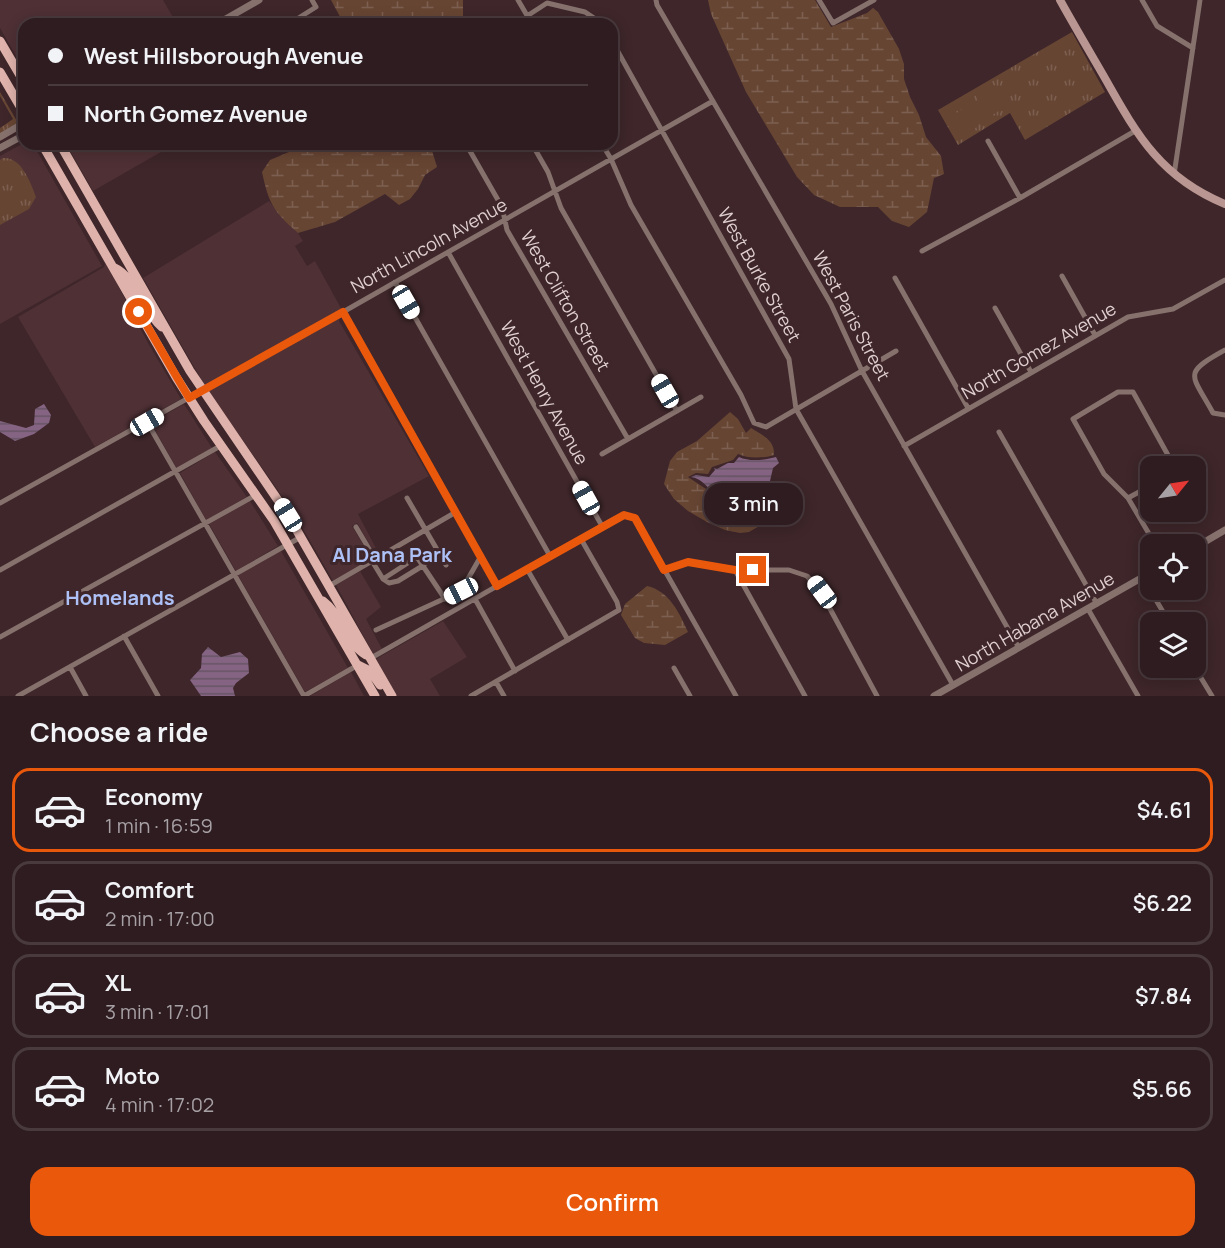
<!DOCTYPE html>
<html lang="en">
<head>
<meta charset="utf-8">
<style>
  :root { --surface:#2e1c20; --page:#362529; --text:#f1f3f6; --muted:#a7a1a5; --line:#493a3e; --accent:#ea580c }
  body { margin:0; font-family:Manrope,sans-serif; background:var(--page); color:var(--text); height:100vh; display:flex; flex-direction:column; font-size:22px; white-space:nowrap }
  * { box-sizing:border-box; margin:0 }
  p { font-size:20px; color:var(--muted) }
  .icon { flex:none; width:33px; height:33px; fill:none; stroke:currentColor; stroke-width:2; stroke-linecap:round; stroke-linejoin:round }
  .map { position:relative; height:696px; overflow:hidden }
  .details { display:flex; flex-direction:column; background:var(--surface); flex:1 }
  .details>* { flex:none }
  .top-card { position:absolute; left:18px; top:18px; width:600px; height:132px; border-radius:18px; box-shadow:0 3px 15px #0003,0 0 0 2px var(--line); display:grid; align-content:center; height:132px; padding:0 30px; background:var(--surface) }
  .needle { width:39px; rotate:60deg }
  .buttons { position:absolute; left:1140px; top:456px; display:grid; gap:12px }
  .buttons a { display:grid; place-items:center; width:66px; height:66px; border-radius:12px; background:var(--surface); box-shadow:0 3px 15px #0003,0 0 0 2px var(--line); font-size:30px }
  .end { position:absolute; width:27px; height:27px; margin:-14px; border:8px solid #ea580c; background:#fff; box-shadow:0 0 0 3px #fff }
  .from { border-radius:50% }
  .bubble { position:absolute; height:42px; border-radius:18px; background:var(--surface); box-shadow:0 3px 15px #0003,0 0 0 2px var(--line); font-size:20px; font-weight:600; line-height:42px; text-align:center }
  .car { position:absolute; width:18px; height:36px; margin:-18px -9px; border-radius:8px; box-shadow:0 0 4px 2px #0007; background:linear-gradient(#fff 24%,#345 0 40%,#fff 0 76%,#345 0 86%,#fff 0) }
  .top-card b { display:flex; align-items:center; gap:21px; height:57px; font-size:22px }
  .top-card b+b { border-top:2px solid var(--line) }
  .top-card i { width:15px; height:15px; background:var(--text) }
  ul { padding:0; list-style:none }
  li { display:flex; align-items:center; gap:18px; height:84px; margin:0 12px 9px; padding:0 18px; border:3px solid var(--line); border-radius:18px }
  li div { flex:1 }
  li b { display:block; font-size:22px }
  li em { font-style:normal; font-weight:600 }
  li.active { border-color:var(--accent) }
  li>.icon { width:54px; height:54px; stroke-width:1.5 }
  h2 { padding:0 30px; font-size:27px; line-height:72px }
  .cta { display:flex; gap:12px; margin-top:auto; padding:12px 30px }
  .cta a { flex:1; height:69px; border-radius:18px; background:var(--accent); color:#fff; font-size:24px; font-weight:600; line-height:69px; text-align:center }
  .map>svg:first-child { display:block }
  .built { fill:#4e3035 }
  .grass { fill:url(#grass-tufts) }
  .wetland { fill:url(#wetland-marsh) }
  .garden { fill:#674533 }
  .water { fill:url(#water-rules) }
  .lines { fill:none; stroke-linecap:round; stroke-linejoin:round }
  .minor { stroke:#86716d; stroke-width:5 }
  .tertiary { stroke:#86716d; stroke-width:7 }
  .secondary { stroke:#b99691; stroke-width:8 }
  .primary { stroke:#dfb3ac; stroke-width:9 }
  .route { stroke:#ea580c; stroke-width:8 }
  .labels { text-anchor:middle; stroke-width:6; stroke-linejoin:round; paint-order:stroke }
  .street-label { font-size:18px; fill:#dfced0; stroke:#3e262a }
  .neighbourhood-label { font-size:20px; font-weight:bold; fill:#adc1f7; stroke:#3e262a }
</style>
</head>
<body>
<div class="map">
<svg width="1225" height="696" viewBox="0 0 1225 696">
  <defs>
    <pattern id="grass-tufts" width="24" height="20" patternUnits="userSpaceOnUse" patternTransform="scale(1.5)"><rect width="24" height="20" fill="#674533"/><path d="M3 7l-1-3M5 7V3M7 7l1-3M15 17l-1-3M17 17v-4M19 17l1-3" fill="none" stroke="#7c5f50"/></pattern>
    <pattern id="wetland-marsh" width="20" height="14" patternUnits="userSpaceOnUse" patternTransform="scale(1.5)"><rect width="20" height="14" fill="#674533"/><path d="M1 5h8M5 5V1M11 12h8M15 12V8" fill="none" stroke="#7c5f50"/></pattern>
    <pattern id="water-rules" width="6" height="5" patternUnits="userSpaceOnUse" patternTransform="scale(1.5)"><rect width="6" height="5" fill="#856483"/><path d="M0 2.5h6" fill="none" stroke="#675364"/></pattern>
  </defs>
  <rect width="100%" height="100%" fill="#3e262a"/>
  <path class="built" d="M0,0H163L177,24H24V70L0,28Z
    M24,143L33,144L102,266L0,324V156Z
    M66,144H175L93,191Z
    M269,201L283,219L298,233L303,241L295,246L307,266L315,261L342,310L205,386L143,278Z
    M94,245L113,276L148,343L181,399L95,447L18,317L104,267L105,264Z
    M341,316L339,321L429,476L358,514L379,554L376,555L357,523L352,526L371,558L333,581L306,534L275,486L208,391Z
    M184,404L212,448L177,469L151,423Z
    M215,452L247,497L206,520L180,473Z
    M250,501L278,546L236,571L209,524Z
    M281,551L348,668L305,692L238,575Z
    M360,571L381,607L366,619L382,649L373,654L336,585Z
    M443,621L467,657L430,679L440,696H396L376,659Z
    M351,672L364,696H310Z"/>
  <path class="grass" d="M1072,32L1105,92L1025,140L1010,113L958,145L938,110Z
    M0,92L18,123L0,134V128L13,119L0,96Z
    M3,158C21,156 31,183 36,197L29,209L0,225V160Z"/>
  <path class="wetland" d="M331,0H463V17L466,24H344Z
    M708,0H815L831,27L867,13L873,8L878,12L899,49L904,64V79L910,97L919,115L926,137L941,156L944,174L934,178L927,212L909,227L892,221L878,207H840L814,195L797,177L746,92L711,14Z
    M298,144H430L437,167L425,175L418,189L410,199L399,205L385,194L335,222L298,233C273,211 269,204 262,172L270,160L289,152Z
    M730,412L738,419L746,433L751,428C762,435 775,440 774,455C765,458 748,459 738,454L733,460L712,467L708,474L696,473L688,477L709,491L710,498L708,501L710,505L718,502L725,512C730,508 733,510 738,508C753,505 755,492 772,492L778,506L775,517L749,532L740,533L725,530L707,522L688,511L674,499L664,484L670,461L677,452L697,441Z
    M647,586C669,591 679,612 688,632L665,645L644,643L635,638L621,615L625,604Z"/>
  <path class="garden" d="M994,85L1006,107L988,117L976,96Z
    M966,107L970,115L954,124L950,117Z
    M973,119L977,127L961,136L957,129Z"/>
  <path class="water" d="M44,404L51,415L49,423L34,434L15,441L0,432V421L26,428L34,425L35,409Z
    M739,457C749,462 766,460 776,457L779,463L773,468L770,481L775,483L771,490L767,489L766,487C753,494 747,504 729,506L725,509L719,500L713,503L710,500L713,499V494C709,488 701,478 691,477L696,475L709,477L715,470L714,468L717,469L728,463H734Z
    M208,647L221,657L240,652L248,659L249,673L236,683L233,688L235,696H201L190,680L201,668L202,654Z"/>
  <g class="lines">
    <path class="minor" d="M518,0L532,24
      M656,0L657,5L831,304L862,371L1019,648
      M819,0L833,23L874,0
      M1142,0L1157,26L1193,48
      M527,16L547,3L585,12L603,24
      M289,24L316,7L312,0
      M612,41L789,359L796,409L953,685
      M988,141L1020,198
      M213,144L214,146L218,144
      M466,144L502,207L507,230L628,439
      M532,144L548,172L561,208L677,411
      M602,144L611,159L631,205L741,395L754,423L766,427L896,351
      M1174,175L1200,0
      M922,251L1020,198L1135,131
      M448,252L602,526
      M1062,276L1095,335
      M895,278L968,408
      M395,282L550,556
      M995,308L1031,372
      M343,312L497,586
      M1225,350C1182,374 1191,373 1213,413L1225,415
      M147,422L304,696
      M999,432L1097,604
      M904,446L1128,317L1173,309L1225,280
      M602,454L701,397
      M407,498L446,565
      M1128,498L1150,486
      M0,503L343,312L713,101
      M356,527L375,559
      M1155,544L1128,498L1104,474L1073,419L1118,392H1133L1174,466
      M372,561L383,579L389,583L398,581L424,565
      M527,569L568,640
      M0,570L222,445
      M664,570L688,562L735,570H789L807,576L821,592L877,696
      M735,570L805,696
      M1143,578L1169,622
      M383,579L417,557L445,599
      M329,586L456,512
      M475,599L515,671
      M1088,609L1138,696
      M376,630L461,591L481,556
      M124,636L158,696
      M0,637L256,495
      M371,658L602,526C613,520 623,512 635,518L736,696
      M70,667L86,696
      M674,668L690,696
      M1195,668L1212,696
      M496,682L504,696
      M18,696L301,537
      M304,696L358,665
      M471,696L619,610L617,602L581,539"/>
    <path class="tertiary" d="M217,24L259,0
      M0,137L24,123
      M0,148L24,135
      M1196,547L1225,530
      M934,696L1150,573"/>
    <path class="secondary" d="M1060,0C1075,27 1091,54 1106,80C1138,137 1162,178 1225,204"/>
    <path class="primary" d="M0,41L24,82
      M0,72L24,113
      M42,144L176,377L204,421L274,521L375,696
      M60,144L190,371L288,515L392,696
      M113,267C137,278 142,310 162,327
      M323,601C342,615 346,643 366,655
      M358,665L370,671L380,685"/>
  </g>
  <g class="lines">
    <path class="route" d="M139,312L189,398L343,312L497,586L624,515L635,518L664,570L688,562L735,570H753"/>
  </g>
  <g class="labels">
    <g class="street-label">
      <text transform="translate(429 246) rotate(-29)" y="6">North Lincoln Avenue</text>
      <text transform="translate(759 275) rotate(61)" y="6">West Burke Street</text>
      <text transform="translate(565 301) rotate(60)" y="6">West Clifton Street</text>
      <text transform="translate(851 316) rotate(62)" y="6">West Paris Street</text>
      <text transform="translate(1039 351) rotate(-30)" y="6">North Gomez Avenue</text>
      <text transform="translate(544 393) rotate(61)" y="6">West Henry Avenue</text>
      <text transform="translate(1035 622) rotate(-30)" y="6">North Habana Avenue</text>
    </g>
    <g class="neighbourhood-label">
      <text x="392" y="562">Al Dana Park</text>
      <text x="120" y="605">Homelands</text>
    </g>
  </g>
</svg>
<div class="buttons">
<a><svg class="needle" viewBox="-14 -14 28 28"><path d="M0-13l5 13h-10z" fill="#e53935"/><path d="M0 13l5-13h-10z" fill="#a7a1a5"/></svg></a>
<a><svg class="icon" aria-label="locate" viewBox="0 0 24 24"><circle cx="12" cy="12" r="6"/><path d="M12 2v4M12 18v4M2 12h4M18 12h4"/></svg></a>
<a><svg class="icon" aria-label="layers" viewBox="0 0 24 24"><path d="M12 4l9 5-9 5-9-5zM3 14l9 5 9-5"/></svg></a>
</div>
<i class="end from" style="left:139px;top:312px"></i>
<i class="end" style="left:753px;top:570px"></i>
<div class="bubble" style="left:704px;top:483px;width:99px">3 min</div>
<i class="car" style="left:406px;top:302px;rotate:150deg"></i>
<i class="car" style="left:665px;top:391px;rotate:330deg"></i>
<i class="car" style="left:147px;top:422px;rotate:60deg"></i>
<i class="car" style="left:586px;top:498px;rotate:331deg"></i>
<i class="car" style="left:288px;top:515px;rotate:328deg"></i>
<i class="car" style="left:461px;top:591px;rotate:243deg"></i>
<i class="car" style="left:822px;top:592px;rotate:323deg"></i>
<div class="top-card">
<b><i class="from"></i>West Hillsborough Avenue</b>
<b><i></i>North Gomez Avenue</b>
</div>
</div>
<section class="details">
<h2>Choose a ride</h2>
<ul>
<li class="active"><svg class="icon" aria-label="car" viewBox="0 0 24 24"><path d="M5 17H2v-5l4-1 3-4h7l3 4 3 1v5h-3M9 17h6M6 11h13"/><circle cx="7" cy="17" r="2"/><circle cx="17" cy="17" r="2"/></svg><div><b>Economy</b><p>1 min · 16:59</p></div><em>$4.61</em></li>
<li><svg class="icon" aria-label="car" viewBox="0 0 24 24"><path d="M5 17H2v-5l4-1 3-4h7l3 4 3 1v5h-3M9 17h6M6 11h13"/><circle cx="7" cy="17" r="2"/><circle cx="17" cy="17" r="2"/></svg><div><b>Comfort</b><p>2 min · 17:00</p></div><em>$6.22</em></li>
<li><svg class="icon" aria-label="car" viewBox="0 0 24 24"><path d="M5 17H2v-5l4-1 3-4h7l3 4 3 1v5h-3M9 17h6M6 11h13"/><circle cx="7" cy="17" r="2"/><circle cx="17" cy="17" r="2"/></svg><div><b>XL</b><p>3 min · 17:01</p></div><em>$7.84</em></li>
<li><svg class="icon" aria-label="car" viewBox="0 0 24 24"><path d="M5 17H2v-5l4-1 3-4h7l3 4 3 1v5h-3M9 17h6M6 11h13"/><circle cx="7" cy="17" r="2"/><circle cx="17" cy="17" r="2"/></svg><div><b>Moto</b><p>4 min · 17:02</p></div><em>$5.66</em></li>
</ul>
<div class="cta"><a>Confirm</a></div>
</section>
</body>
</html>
